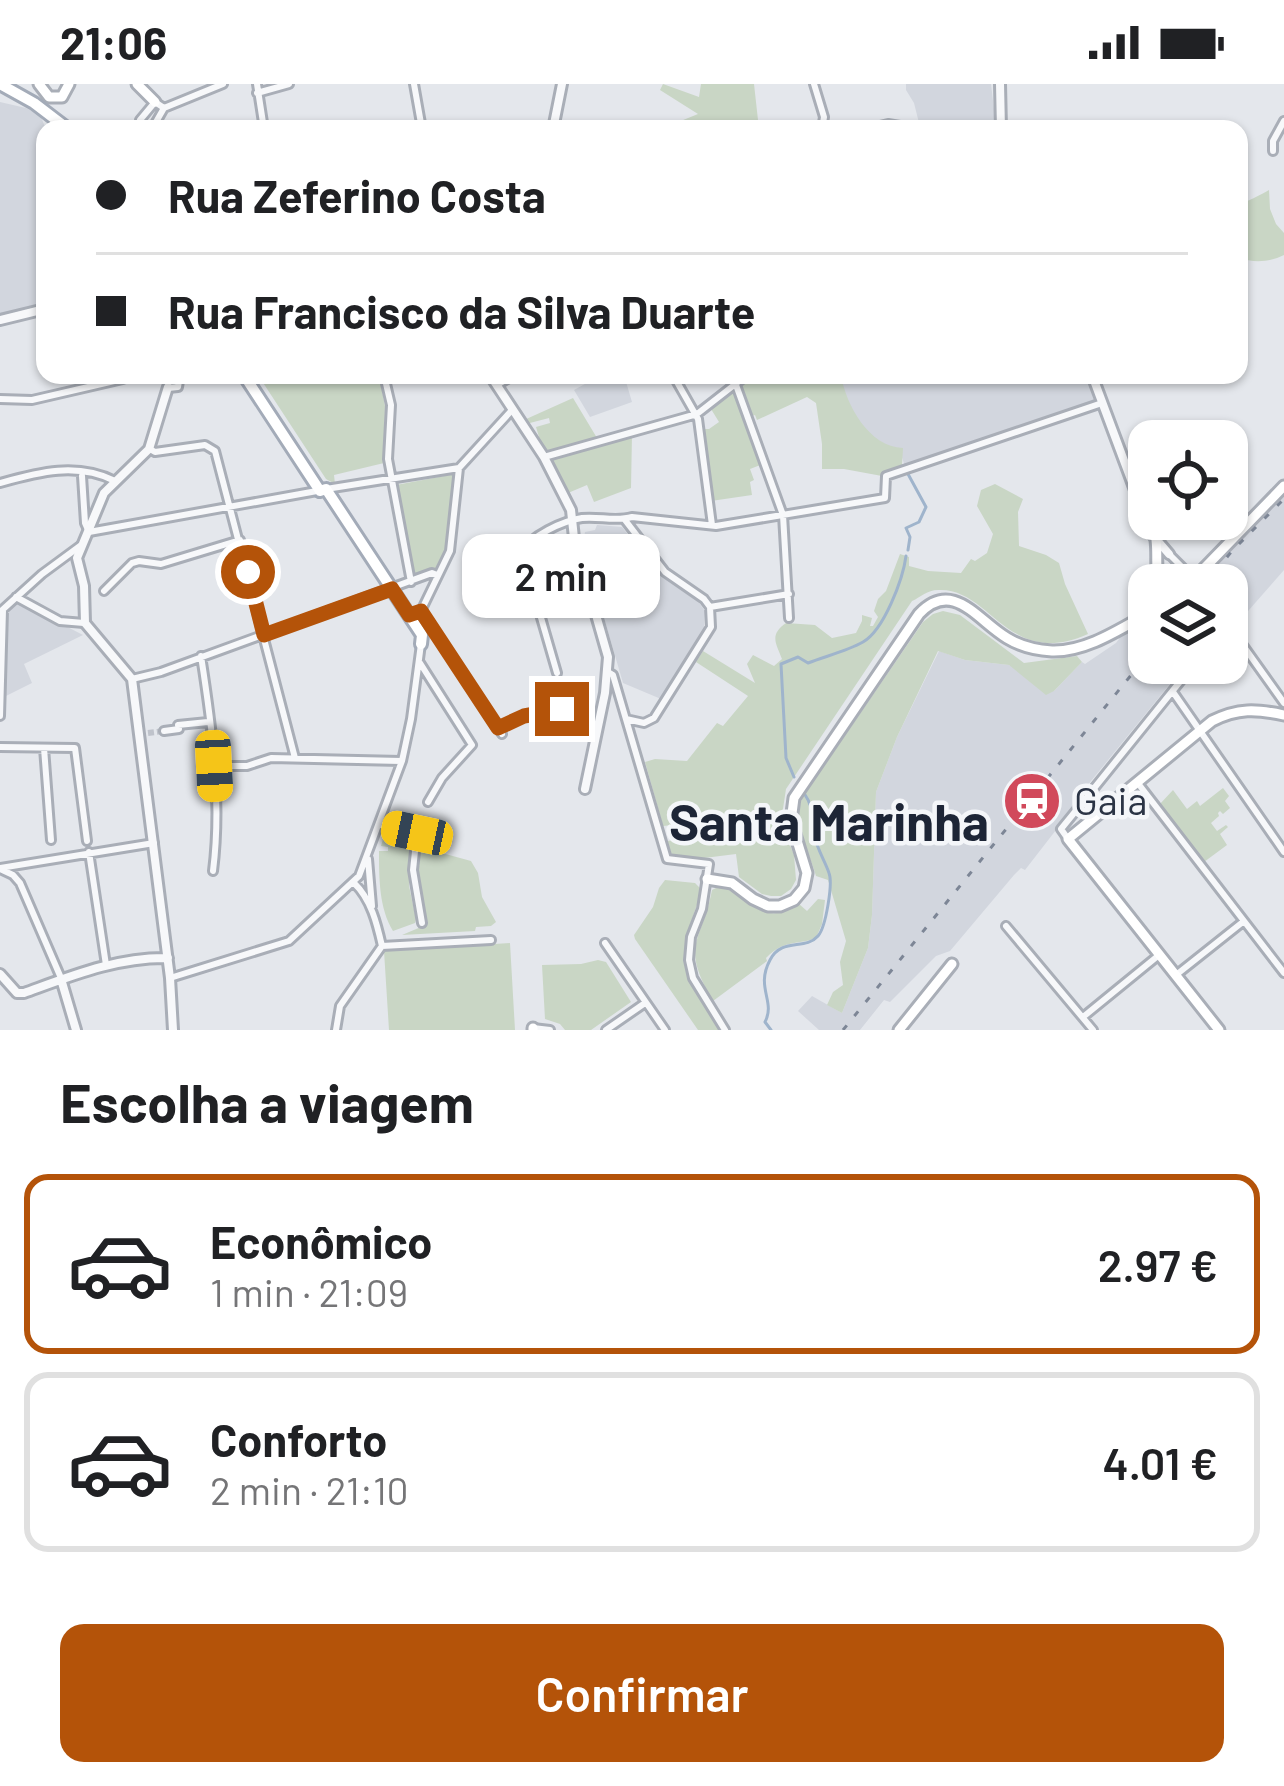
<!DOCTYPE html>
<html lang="pt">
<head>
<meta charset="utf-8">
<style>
  :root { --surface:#fff; --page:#f6f6f6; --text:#202124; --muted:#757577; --line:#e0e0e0; --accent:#b45309 }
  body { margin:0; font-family:Barlow,sans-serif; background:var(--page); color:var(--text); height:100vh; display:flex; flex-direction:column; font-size:45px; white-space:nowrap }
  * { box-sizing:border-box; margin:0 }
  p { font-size:39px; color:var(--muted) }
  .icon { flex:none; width:66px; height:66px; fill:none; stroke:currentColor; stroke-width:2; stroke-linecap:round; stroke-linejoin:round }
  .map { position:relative; height:946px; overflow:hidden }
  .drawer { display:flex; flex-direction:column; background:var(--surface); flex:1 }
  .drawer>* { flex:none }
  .banner { position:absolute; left:36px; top:36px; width:1212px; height:264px; border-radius:24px; box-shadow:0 3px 9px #0004; display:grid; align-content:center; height:264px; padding:0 60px; background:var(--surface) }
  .buttons { position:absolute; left:1128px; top:336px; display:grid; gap:24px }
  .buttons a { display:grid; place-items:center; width:120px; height:120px; border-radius:24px; background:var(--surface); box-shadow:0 3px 9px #0004; font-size:60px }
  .end { position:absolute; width:54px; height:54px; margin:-27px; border:15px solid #b45309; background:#fff; box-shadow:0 0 0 6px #fff }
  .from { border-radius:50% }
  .bubble { position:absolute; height:84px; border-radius:24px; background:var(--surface); box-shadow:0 3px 9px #0004; font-size:39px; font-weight:600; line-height:84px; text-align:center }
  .car { position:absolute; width:36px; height:72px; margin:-36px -18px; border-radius:15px; box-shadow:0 0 9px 3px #0007; background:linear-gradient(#f5c518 24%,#345 0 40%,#f5c518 0 76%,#345 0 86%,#f5c518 0) }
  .banner b { display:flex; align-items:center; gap:42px; height:114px; font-size:45px }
  .banner b+b { border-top:3px solid var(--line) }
  .banner i { width:30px; height:30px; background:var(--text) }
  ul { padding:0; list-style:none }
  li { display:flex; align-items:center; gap:36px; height:180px; margin:0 24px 18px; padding:0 36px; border:6px solid var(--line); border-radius:24px }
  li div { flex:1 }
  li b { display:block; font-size:45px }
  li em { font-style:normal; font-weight:600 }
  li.active { border-color:var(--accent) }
  li>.icon { width:108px; height:108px; stroke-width:1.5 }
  h2 { padding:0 60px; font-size:54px; line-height:144px }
  .cta { display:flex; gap:24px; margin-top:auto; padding:24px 60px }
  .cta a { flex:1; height:138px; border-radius:24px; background:var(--accent); color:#fff; font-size:48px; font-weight:600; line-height:138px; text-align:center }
  .status { display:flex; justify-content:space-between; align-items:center; height:84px; padding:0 60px; background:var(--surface); direction:ltr }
  .status svg { height:33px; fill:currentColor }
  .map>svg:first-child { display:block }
  .built { fill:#d2d6de }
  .green { fill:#c9d6c5 }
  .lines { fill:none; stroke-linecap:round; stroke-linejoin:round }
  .stream { stroke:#9fb4cc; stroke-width:3 }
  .minor-tunnel { stroke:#bfc3cb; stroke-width:6; stroke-dasharray:6 3; stroke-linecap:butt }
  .minor-casing { stroke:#a9aeb7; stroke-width:12 }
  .tertiary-casing { stroke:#a9aeb7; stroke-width:14 }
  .secondary-casing { stroke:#a9aeb7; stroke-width:15 }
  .primary-casing { stroke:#a3abb8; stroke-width:16 }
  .minor { stroke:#f7f8fa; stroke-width:6 }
  .tertiary { stroke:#f7f8fa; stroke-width:8 }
  .secondary { stroke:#fff; stroke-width:9 }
  .primary { stroke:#fff; stroke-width:10 }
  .rail { stroke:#7d8696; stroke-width:3; stroke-dasharray:6 12; stroke-linecap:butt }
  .route { stroke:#b45309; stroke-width:15 }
  .labels { text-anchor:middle; stroke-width:9; stroke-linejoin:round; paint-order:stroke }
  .poi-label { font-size:39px; fill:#2b3445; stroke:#f4f6f9; text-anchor:start }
  .district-label { font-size:51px; font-weight:bold; fill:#1d2536; stroke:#f4f6f9 }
</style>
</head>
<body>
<div class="status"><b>21:06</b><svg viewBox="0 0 49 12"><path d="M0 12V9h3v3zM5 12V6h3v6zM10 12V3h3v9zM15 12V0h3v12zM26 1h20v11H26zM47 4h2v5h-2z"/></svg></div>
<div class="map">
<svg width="1284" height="946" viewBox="0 0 1284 946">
  <rect width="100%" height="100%" fill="#e4e7ec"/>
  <path class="built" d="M906,0H991L996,42L976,45L920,43L914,19L906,6Z
    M0,18L26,24L40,31L46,45L45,206L36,225L0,233Z
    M601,291H624L632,318L590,333L574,306Z
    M831,291H1091L1098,314L1095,319L905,383L901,370L854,342Z
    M1284,408V486L1234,543L1227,534V501H1195Z
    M597,441L622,443L658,488L697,516L705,527L704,546L661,615L623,599L583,462L585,448L595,446Z
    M19,518L83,551L24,580L32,599L4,613L3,545L10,525Z
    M1149,536V579H1187L1078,713L1080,715L1025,786L1021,784L1014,791L950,867L936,872L890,918L884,916L860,946H819L798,927L812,912L842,929L868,864L872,831L876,708L897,653L939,567L965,576L1009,581L1054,607L1082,578L1085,580L1116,559L1119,555L1117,551Z"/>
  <path class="green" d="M663,0L699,13L701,0H754L759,45H661L698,30L660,6Z
    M1269,106L1270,125L1276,140L1284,149V171C1270,178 1254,179 1239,174V119C1246,119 1262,110 1269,106Z
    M258,291H379L385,322L384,379L334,391L335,400L326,395Z
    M753,291H841C846,321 869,363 903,364L902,381L882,389V392L844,385H822V360L816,319L807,313L757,336L755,331L752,332L741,303L744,297Z
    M735,305L763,380L750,385L754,396L750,398L752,411L711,417L702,345H709L719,338L711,325Z
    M573,314L597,354L544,370L536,356L539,353L536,343L550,339L549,334L526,340L524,336Z
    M632,350L631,404L594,418L587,401L568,409L548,376Z
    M455,390L448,467L437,485L413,492L396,401Z
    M995,400L1023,415L1018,428L1019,462L1046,471L1059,479L1065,500L1088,550C1007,586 991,503 938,506C927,506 921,513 912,517L786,705L781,738L794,771L796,796L791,805L781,812H771L762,810L739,793L736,770L688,776L673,774L667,757L724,750L721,736L663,742L645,678L655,675L687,677L717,639L723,642L748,612L696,578L703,567L755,599L747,580L753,571L774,582L782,575C776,559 769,551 786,539L815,541L832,554L856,549L862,537V531L872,534L870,542H873L878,533L874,527L878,515L886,507L900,470L909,473V482L928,487L961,489L971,475L975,477L987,469L993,450L977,422L981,406Z
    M943,527L960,531L1024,579L1077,572L1082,578L1054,607L1046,611L1009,581L965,576L938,567L897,653L876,708L872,831L868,864L842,929L827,921L833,908L843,901L840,878L846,857L828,796L816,792C809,767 792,740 802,714L923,538L933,530Z
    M1223,704L1229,712L1225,717L1230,724L1223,730L1220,727L1218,729L1219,732L1211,739L1217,747L1226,741L1228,743L1220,750L1227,761L1204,778L1159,721L1173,706L1187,725L1197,717L1200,722Z
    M383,755L409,762V802L416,835L415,839L393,847C379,824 379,794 379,767H388V763L381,762Z
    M420,763L471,777L478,789L482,813L496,838L491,842L476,843L475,847L402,851L428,840L418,803Z
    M665,796L695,799L702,806C698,819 693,831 689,844C676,885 699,914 721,946H698L635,855L634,851L653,823L659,804Z
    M720,802C751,812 761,845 799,820L807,827L818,815L825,816L822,840L816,854C794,862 785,855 766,874L767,877L713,917C679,859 702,859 712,806Z
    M510,859L515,946H389L384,867Z
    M598,876L606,878L631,918L591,946H565L560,940L545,935L542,881L581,880Z"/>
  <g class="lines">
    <path class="stream" d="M908,390L926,423L919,438L906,444L910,453L908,466
      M794,693L786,674L781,580L798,573L808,579C826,572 847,567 863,558C884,546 903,495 906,472
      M771,946L765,938C776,917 755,904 770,876C782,853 805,867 818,852C826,843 833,799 829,789C825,777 817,765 815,753C812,735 815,725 804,709"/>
    <path class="minor-tunnel" d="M148,649L164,647"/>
    <g class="minor-casing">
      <path id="minor" d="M257,0L264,45
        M414,0L422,45
        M814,0L824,33L822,45
        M257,9L289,0
        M140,36L155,18L164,24
        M152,45L164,24L223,0
        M867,45L888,40L918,45
        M1273,67V57L1284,37
        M384,291L391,321L388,375L411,498
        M673,291L698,335L712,441
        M497,301L514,291
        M736,301L783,431L789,534
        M168,304L178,303L180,291
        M0,315L32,316L123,295
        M150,365L155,368L205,361L215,367L295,674
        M544,373L697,330L747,291
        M82,392L85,439L89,448L317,407
        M0,399C39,388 77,378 115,397
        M326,405L459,384L512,326
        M625,436L665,488L704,515L710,523L789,510
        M1169,470L1191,492
        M104,507L132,479L139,477L161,480L240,456
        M16,513L60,537L84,539
        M421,527L450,467L459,384
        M421,527L502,650
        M0,528L42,490L80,462
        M1227,539L1284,619
        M201,572C212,642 222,716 213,787
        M420,579L472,661L442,694L428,718
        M608,588L613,591L667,775L709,780L702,825L691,853L689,876L693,894L725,946
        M557,589L522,468C531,452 562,437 582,434C599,432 615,438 632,433L716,442L885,414L886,392L1102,319
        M132,595L161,588L432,489L437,491
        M1173,608L1284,768
        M0,632L3,526
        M626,635L644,639L654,634L711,543L710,523
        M498,644L524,632L562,625
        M164,647L179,645L178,641L208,638
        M0,663L75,664L87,757
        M44,664L51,756
        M214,682H247L271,674L401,677
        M1137,698L1284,889
        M1083,718L1195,579
        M381,741L417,749L413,786L422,839
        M1068,755L1061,745L1083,718L1097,732
        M89,768L106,881
        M368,775L372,822
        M0,784L154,759
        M0,785L13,791L20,799L61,894
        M354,799C371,815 377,840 382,862
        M1006,842L1093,946
        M605,859L665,946
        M382,862L491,856
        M1176,891L1244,837
        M170,894L289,857L359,792L402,677L411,635L421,560
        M1083,933L1159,871
        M533,944L550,946
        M336,946L340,922L382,862
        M606,946L645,919"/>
    </g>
    <g class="tertiary-casing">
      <path id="tertiary" d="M1000,0L1001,45
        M553,45L562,0
        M0,236L45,225
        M490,291L544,373L571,426L574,454L608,573L605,609L585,705
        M1092,291L1151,449L1169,470
        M168,303L149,365L104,409L77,474L84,502L85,539L132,595L170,894L173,946
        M0,890L17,909H24C71,892 117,873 168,874
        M61,895L76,946"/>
    </g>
    <g class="secondary-casing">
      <path id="secondary" d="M39,0L49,13H62L69,0
        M137,0L155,18
        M1156,456C1158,472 1155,486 1159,501
        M1188,501L1284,402
        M707,795L732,799L753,815L768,822H780L794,816L804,804L807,789L791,737L794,714L919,530C953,494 978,537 1007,554C1020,562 1037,566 1052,567C1086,568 1120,545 1149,529
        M533,944V946
        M899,946L952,880
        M1219,946L1068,755L1212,637C1238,624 1256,625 1284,631"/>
    </g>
    <g class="primary-casing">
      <path id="primary" d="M0,0L34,19L68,45
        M244,291L320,407L326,405L422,551L421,560"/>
    </g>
    <use href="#minor" class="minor"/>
    <use href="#tertiary" class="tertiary"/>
    <use href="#secondary" class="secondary"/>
    <use href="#primary" class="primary"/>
    <path class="rail" d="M1204,501L1232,467L1284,415
      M843,946L1149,569"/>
  </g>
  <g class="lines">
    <path class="route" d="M248,488L264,551L392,505L409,531L421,527L498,644L524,632L562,625"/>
  </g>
  <defs>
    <g id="station-disc" transform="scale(3)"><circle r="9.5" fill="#d1495b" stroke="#f4f6f9"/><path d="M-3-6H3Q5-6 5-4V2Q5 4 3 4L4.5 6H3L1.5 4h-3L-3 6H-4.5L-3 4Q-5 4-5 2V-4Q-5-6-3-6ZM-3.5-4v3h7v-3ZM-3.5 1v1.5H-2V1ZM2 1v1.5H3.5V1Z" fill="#fff"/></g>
  </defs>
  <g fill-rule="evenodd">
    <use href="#station-disc" x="1032" y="717"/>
  </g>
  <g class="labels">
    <g class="poi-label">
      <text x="1074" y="731">Gaia</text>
    </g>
    <g class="district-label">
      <text x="829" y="757">Santa Marinha</text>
    </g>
  </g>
</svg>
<div class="buttons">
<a><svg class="icon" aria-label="locate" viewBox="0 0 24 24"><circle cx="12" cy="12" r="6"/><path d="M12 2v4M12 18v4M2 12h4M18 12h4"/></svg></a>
<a><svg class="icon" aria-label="layers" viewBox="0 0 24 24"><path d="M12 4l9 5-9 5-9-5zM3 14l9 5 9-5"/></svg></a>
</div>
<i class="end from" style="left:248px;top:488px"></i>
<i class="end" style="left:562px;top:625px"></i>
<div class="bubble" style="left:462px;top:450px;width:198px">2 min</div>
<i class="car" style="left:214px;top:682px;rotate:177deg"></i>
<i class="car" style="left:417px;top:749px;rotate:282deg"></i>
<div class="banner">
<b><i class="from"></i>Rua Zeferino Costa</b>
<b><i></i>Rua Francisco da Silva Duarte</b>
</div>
</div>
<section class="drawer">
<h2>Escolha a viagem</h2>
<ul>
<li class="active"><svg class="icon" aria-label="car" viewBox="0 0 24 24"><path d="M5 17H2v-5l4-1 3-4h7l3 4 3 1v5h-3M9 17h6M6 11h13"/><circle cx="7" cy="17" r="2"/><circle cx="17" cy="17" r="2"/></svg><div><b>Econômico</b><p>1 min · 21:09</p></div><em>2.97 €</em></li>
<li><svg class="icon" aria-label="car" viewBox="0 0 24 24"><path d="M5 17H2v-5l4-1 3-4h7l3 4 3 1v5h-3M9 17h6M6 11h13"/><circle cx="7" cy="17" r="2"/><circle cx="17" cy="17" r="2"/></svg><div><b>Conforto</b><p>2 min · 21:10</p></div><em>4.01 €</em></li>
</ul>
<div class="cta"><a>Confirmar</a></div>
</section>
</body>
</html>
